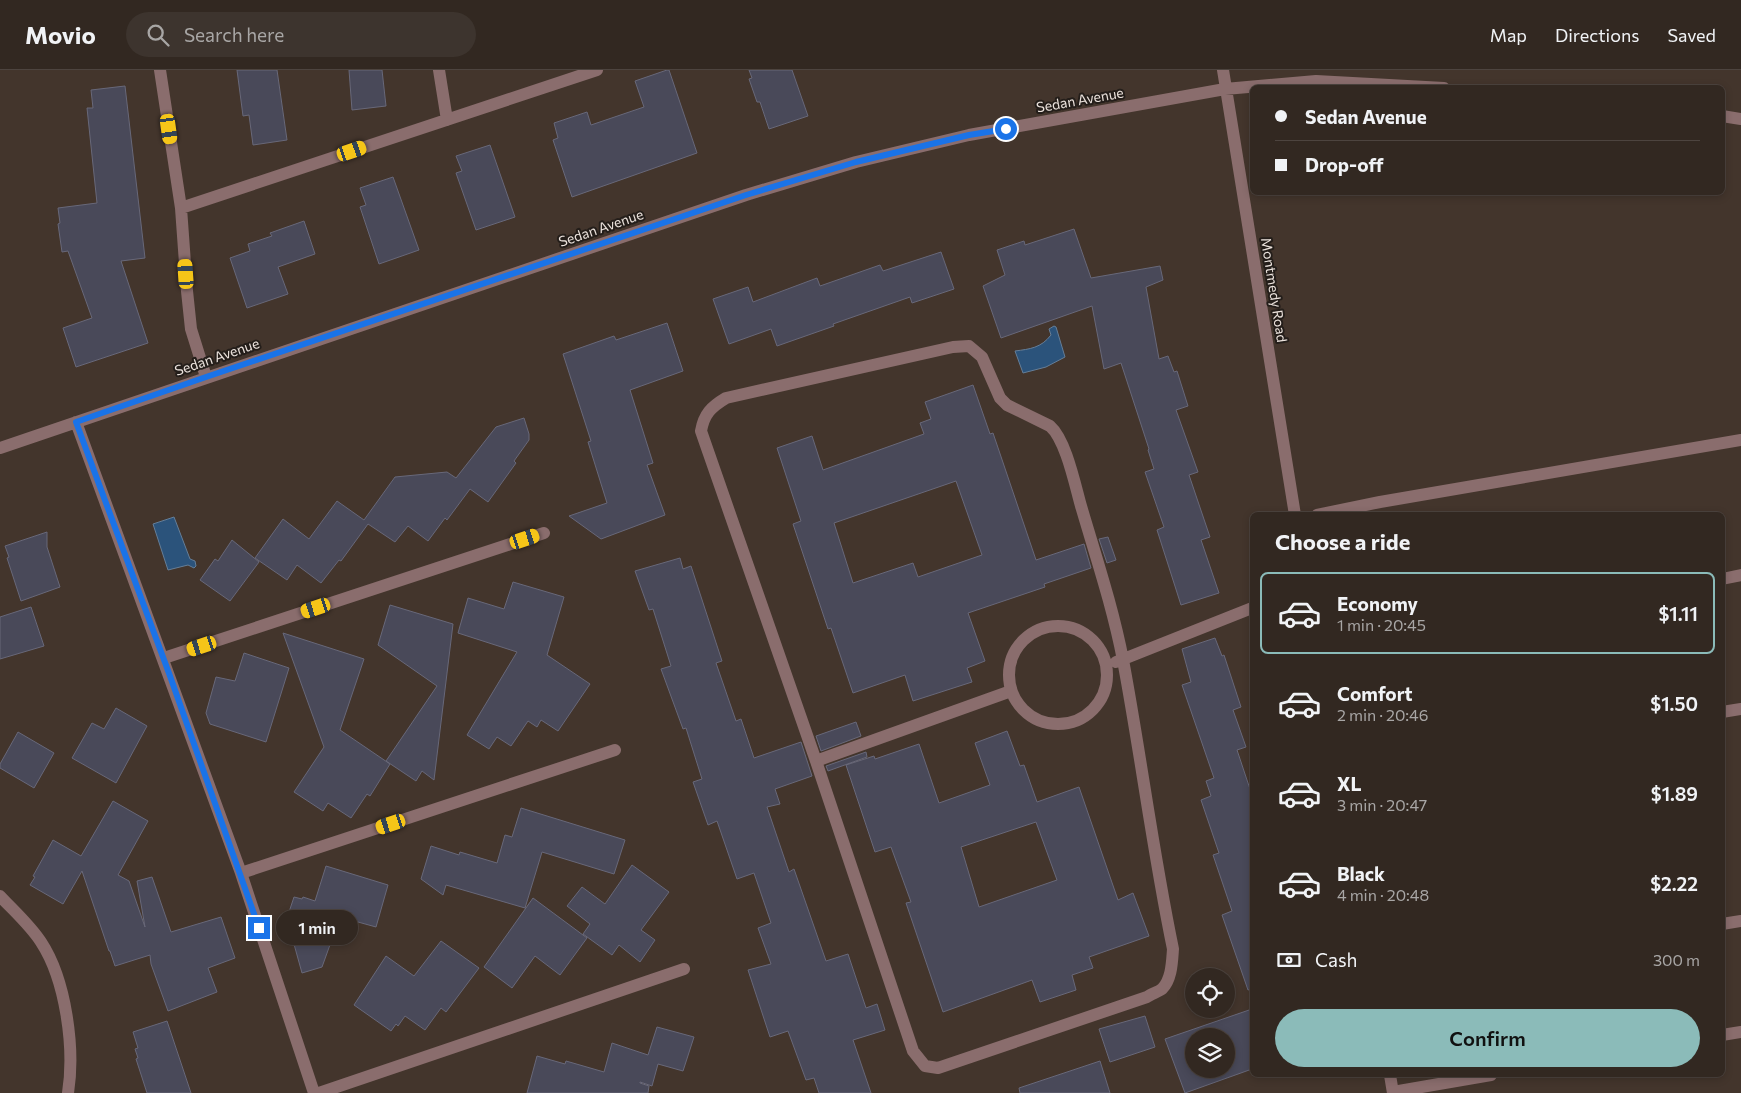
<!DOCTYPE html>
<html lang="en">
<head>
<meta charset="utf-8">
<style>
  :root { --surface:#322821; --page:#3d342e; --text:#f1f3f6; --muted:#a8a6a5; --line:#4d443f; --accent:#8bbbb9 }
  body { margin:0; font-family:Commissioner,sans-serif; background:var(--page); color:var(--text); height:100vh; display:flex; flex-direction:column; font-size:19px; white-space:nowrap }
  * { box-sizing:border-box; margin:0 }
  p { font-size:16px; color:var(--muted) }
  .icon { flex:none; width:28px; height:28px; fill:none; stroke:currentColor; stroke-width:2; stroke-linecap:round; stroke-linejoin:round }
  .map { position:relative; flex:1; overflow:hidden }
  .details { position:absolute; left:1250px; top:442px; width:475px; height:565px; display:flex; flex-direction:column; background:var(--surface); border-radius:8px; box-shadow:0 2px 8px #0003,0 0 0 1px var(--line) }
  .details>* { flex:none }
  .top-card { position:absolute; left:1250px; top:15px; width:475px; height:110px; border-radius:8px; box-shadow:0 2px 8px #0003,0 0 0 1px var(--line); display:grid; align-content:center; height:110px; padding:0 25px; background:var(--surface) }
  .fabs { position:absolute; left:1185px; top:898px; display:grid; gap:10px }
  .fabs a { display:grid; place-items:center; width:50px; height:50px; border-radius:50%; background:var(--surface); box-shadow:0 2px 8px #0003,0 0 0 1px var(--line); font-size:25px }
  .end { position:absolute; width:22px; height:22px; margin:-11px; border:6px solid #1a73e8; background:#fff; box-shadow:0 0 0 2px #fff }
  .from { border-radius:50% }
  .bubble { position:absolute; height:35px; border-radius:18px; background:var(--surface); box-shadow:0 2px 8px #0003,0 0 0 1px var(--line); font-size:16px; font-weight:600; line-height:35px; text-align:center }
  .car { position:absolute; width:15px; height:30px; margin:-15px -8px; border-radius:6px; box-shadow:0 0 4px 1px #0007; background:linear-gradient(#f5c518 24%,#345 0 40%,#f5c518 0 76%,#345 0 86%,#f5c518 0) }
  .top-card b { display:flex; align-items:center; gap:18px; height:48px; font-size:19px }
  .top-card b+b { border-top:1px solid var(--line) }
  .top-card i { width:12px; height:12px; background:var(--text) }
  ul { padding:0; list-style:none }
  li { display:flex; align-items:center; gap:15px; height:82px; margin:0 10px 8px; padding:0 15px; border:2px solid transparent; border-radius:8px }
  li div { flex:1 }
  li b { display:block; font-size:19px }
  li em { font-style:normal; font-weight:600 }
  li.active { border-color:var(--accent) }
  li>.icon { width:45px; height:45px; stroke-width:1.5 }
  h2 { padding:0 25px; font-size:22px; line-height:60px }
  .pay { display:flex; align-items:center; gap:12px; height:55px; padding:0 25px; font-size:19px }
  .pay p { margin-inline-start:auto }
  .action { display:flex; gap:10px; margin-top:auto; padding:10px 25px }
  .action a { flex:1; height:58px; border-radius:30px; background:var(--accent); color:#111; font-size:20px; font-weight:600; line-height:58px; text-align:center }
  header { display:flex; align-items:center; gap:30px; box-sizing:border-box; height:70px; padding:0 25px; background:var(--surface); border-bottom:1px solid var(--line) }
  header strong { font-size:24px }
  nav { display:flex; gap:28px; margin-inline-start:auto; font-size:18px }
  .search { width:350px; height:45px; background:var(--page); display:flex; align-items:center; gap:12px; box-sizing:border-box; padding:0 18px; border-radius:28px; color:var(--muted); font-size:19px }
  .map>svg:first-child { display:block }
  .water { fill:#2b537b; stroke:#657e98 }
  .building { fill:#494959; stroke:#686879; fill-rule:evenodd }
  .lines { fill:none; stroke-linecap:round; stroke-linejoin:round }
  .minor { stroke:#8a6d6d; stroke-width:12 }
  .route { stroke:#1a73e8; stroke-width:6 }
  .labels { text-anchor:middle; stroke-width:4; stroke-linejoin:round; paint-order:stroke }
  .street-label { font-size:14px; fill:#ebe2dc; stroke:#241e1a }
</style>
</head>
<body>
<header>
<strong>Movio</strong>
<div class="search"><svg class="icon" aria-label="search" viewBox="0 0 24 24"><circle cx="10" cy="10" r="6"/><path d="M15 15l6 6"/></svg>Search here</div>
<nav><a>Map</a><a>Directions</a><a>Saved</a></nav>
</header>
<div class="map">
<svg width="1741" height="1023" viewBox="0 0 1741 1023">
  <rect width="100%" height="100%" fill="#43352c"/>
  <path class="water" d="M1054,256L1056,257L1065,287L1046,297L1023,303L1015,281C1030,279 1041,278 1051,265L1049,259Z
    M174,447L190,489L195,491L196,496L194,498L188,495L168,500L153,454Z"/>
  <path class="building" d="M237,0H277L287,70L253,75L249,45L243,46Z
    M349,0H382L386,36L352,40Z
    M667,0H669L697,83L572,127L553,70L558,68L554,53L587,42L591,55L644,37L635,11Z
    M749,0H792L808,46L769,59L760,32H757L749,9L752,8Z
    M125,16L145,188L121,191L148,273L76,297L63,258L92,248L68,181L62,182L58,154L60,153L58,138L97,133L87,38H93L91,20Z
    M490,75L515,147L476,160L456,103L462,101L456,86Z
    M393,107L419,180L379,194L360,137L366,135L360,118Z
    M304,151L315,184L278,197L288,224L247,238L230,188L250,181L248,174L272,166L270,163Z
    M1074,159L1091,208L1160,196L1163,210L1146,217L1159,289L1168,286L1174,302L1177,301L1188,336L1176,340L1198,402L1189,405L1210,467L1201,470L1219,523L1181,535L1157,460L1164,457L1145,402L1154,399L1148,380L1149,379L1121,293L1104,299L1092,236L1001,268L983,216L1005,205L997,180L1024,171L1025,175Z
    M941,182L954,219L912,233L910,227L833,254L834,256L777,276L771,259L729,274L713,229L748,217L753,232L817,208L820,216L880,195L883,201Z
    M667,253L683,301L630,320L653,393L647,395L665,445L601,469L569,446L607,433L588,372L591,371L563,284L614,266L616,270Z
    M973,315L990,364L993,363L1036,490L1084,474L1091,498L1044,514L1045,517L968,543L985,591L967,598L972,612L913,631L905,605L853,623L831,558L828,559L793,454L801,451L777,378L812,366L823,400L924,364L920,353L931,349L925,332ZM956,411L982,485L918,507L913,493L853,513L834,453Z
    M524,348L529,364V370L514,391L516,393L488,432L470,419L447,450L445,448L428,471L408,456L395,472L368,454L341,491L339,490L321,513L297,495L287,510L255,488L283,449L309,469L337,431L364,450L395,407L447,402L456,408L496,357Z
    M47,462V477L60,517L21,531L7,488L9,487L5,476Z
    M1108,467L1116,490L1107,493L1099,469Z
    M232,470L259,492L230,531L200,510L215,489L218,491Z
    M680,488L683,499L691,496L722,591L716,593L736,651L741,649L754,688L801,672L812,706L775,719L780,734L767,737L789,802L794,799L826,891L848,884L866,938L877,934L885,960L853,970L871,1023H819L814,1008L806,1010L788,961L770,967L748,900L771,894L758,858L771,853L754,803L737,809L717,751L708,755L693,712L702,709L686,658L683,659L661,599L671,596L653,539L649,540L635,501Z
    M513,512L564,527L547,585L590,614L558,661L541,650L537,657L528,651L511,676L497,667L489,679L467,665L517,582L458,563L468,528L504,539Z
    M390,535L453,554L434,710L422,701L416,711L386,691L437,616L378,575Z
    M31,537L44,576L0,589V547Z
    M283,563L364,589L340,660L390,694L370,726L367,724L351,748L328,733L323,741L294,722L324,677Z
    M1215,568L1222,586L1224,585L1241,637L1233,640L1246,677L1237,680L1252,725V919L1248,920L1222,845L1232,841L1213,785L1219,783L1201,730L1211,726L1206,711L1214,708L1182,615L1191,612L1182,579Z
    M244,583L289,598L266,672L210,654L206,643L216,607L235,611Z
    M116,638L147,656L116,713L72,688L92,653L104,659Z
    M856,652L861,666L821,681L816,666Z
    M1007,661L1020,696L1024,695L1037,732L1079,717L1118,830L1133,823L1149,866L1089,887L1093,898L1072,905L1076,920L1040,932L1032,910L943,942L906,833L911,832L891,777L875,782L846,695L874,686L875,689L919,674L939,733L990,715L975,673ZM1036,752L1057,810L979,837L961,777Z
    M18,662L54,683L34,718L0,698V694Z
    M866,682L867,687L828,701L826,696Z
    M113,731L148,751L118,805L129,811L145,857L137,811L152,807L171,862L221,847L235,888L208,898L217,922L168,941L151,894L150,885L115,896L110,881H109L82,801L63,834L30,815L35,807L33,806L53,770L81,786Z
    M521,738L625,770L614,804L542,782L525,838L446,815L443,825L421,809L431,776L459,785L460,782L497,793L505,765L512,767Z
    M632,795L669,822L641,860L655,870L640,892L619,875L612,885L583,864L590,854L567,836L582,817L605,834Z
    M326,796L388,815L376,857L340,847L322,897L302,903L292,867L282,863L294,827L302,829L303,827L315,831Z
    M533,828L587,868L560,905L535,886L512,918L484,897Z
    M441,871L479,898L446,942L441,938L425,960L405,946L398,956L396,954L391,961L354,935L386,886L414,906Z
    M1252,939V999L1185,1023L1165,969ZM1194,966H1226V999H1194Z
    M1145,946L1155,977L1110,992L1099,959Z
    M167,951L191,1023H147L136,989L138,988L135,979L138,978L133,962Z
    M657,957L694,967L683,1001L658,994L652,1016L640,1012V1013L649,1016L648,1023H527L537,986L565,994L566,991L604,1002L612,973L648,985Z
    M1100,991L1110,1023H1020L1019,1018Z"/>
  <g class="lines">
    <path class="minor" d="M160,0L181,138L187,221L191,259L206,307
      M439,0L447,50
      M1223,0L1295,445
      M1722,46L1741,49
      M181,138L597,0
      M969,276L982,287L1000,328L1007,335L1050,356C1066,370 1075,415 1081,436C1096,487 1113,538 1123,590C1141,686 1153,783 1173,879C1172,891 1172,909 1162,919C1158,922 1151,924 1147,927L938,998L925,996L913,981L816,691L701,361C704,344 711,337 726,328L953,277Z
      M76,352L241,803L314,1023
      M0,378L746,125L856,92L969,65L1225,19L1316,11L1444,18
      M1317,445L1380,432L1741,370
      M1722,509L1741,505
      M1009 605a49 49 0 1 1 98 0a49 49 0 1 1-98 0Z
      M164,588L544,463
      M1116,592L1252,538
      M1722,642L1741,639
      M816,691L1011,621
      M241,803L615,680
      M0,826C14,841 30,855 41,872C66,910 75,978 68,1023
      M1722,854L1741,851
      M1722,965L1741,962
      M1390,1005L1393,1023
      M1393,1022L1491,1005
      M319,1023L684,899"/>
  </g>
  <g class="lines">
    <path class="route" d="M259,858L170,606L76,352L206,307L746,125L856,92L969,65L1006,59"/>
  </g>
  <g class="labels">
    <g class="street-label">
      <text transform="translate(1080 30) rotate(-10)" y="5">Sedan Avenue</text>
      <text transform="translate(601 158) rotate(-19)" y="5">Sedan Avenue</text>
      <text transform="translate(1274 220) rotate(81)" y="5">Montmedy Road</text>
      <text transform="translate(217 287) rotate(-19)" y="5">Sedan Avenue</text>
    </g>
  </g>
</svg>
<div class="fabs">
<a><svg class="icon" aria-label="locate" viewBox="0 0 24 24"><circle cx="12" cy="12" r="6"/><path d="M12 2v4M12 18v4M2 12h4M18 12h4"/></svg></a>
<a><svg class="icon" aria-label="layers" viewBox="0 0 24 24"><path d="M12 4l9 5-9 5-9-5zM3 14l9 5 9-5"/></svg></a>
</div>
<i class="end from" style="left:1006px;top:59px"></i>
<i class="end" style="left:259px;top:858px"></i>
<div class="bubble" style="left:276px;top:840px;width:82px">1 min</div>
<i class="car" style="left:169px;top:59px;rotate:172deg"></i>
<i class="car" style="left:352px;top:81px;rotate:71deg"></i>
<i class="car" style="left:186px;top:204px;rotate:356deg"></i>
<i class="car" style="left:525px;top:469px;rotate:72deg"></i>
<i class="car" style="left:316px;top:538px;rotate:252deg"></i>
<i class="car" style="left:202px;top:576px;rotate:252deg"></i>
<i class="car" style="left:391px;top:754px;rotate:252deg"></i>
<div class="top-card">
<b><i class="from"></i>Sedan Avenue</b>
<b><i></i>Drop-off</b>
</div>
<section class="details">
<h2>Choose a ride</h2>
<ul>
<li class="active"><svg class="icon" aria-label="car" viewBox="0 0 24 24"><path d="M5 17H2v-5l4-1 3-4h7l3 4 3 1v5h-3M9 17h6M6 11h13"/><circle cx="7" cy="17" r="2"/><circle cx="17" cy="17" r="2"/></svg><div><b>Economy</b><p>1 min · 20:45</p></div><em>$1.11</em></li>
<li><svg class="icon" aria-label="car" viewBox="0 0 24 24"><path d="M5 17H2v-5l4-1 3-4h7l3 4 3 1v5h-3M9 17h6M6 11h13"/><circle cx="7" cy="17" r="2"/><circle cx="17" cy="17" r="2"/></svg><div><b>Comfort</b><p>2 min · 20:46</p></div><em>$1.50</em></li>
<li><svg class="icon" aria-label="car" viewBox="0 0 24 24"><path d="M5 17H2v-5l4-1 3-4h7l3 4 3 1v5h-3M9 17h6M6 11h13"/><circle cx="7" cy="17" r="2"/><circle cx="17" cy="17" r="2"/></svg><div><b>XL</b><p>3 min · 20:47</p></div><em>$1.89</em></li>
<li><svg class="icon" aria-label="car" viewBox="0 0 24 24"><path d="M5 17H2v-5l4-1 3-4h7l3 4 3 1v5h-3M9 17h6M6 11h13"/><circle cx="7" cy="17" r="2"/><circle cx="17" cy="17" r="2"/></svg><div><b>Black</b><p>4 min · 20:48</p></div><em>$2.22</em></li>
</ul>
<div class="pay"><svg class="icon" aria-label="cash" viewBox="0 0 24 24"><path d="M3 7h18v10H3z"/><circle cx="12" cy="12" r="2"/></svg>Cash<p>300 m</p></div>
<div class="action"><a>Confirm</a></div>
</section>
</div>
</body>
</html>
